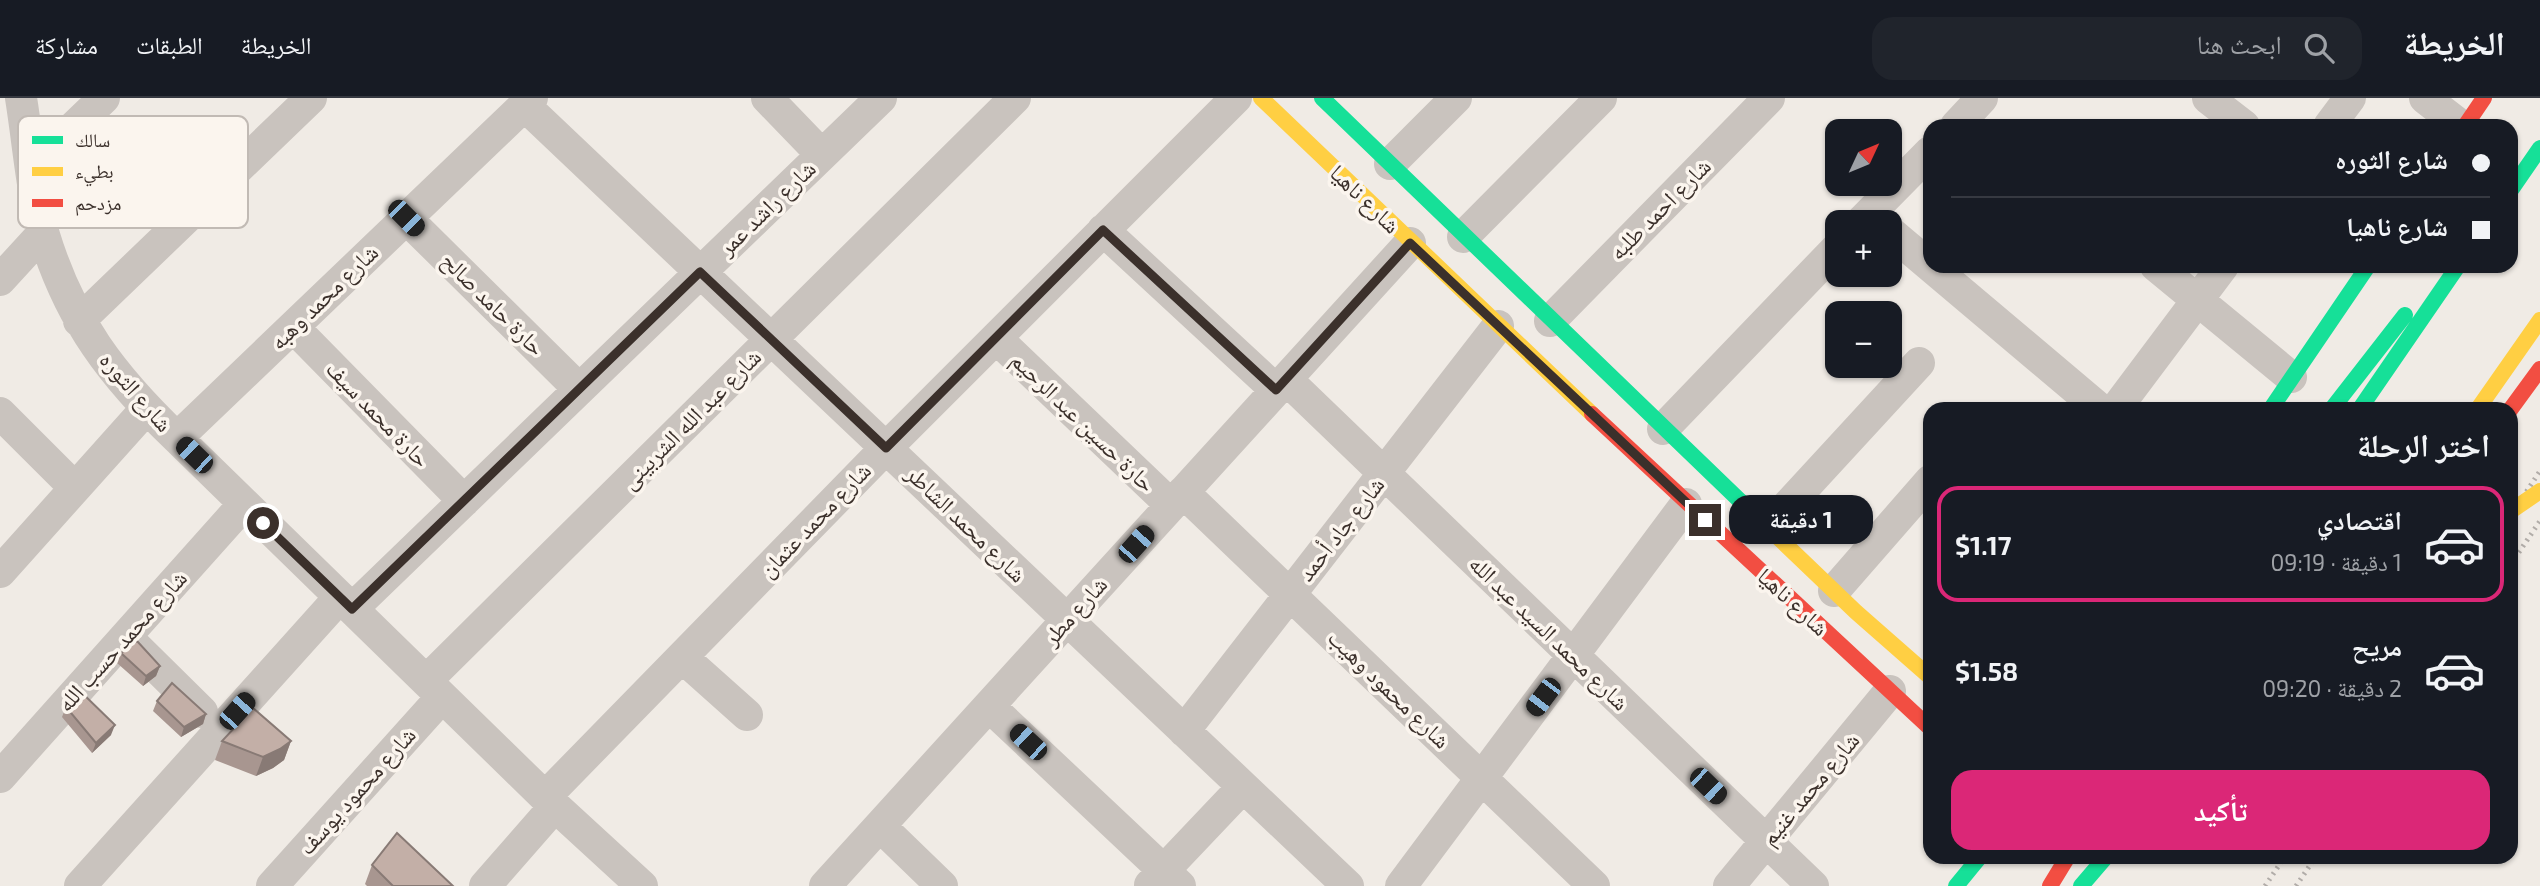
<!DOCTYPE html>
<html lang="ar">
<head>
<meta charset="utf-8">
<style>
  :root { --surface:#171b24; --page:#20242c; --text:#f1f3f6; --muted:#9ea1a6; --line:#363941; --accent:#db2777 }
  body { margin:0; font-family:"Exo 2","Noto Naskh Arabic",sans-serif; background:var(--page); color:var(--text); direction:rtl; height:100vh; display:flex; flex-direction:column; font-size:26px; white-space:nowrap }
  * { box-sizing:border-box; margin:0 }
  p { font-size:23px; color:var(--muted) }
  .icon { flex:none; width:38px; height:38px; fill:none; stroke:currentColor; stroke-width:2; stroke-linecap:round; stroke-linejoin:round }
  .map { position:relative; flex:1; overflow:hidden; direction:ltr }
  .details { position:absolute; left:1923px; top:304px; width:595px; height:462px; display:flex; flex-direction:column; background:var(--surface); border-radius:21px; box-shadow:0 2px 5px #0004; direction:rtl }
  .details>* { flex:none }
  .hud { position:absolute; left:1923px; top:21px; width:595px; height:154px; border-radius:21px; box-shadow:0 2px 5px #0004; direction:rtl; display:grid; align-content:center; height:154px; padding:0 28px; background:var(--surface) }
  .needle { width:46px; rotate:46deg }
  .fabs { position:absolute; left:1825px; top:21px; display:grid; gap:14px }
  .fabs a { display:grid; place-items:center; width:77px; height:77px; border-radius:14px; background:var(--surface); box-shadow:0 2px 5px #0004; font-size:35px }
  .end { position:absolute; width:32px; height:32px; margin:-16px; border:9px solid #3b302b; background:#fff; box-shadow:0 0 0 4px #fff }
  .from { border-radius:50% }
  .bubble { position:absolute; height:49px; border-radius:21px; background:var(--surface); box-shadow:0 2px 5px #0004; font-size:23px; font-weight:700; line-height:49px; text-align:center; direction:rtl }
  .car { position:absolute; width:21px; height:42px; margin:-21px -10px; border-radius:9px; box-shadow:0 0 5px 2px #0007; background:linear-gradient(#222 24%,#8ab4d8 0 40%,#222 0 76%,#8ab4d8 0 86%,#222 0) }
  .hud b { display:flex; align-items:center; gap:24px; height:66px; font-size:26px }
  .hud b+b { border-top:2px solid var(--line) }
  .hud i { width:18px; height:18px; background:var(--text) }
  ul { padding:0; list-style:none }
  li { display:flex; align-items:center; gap:21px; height:116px; margin:0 14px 10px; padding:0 14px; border:4px solid transparent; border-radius:21px }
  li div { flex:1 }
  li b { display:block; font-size:26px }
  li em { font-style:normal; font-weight:700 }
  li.active { border-color:var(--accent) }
  li>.icon { width:63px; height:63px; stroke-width:1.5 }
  h2 { padding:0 28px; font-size:32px; line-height:84px }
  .cta { display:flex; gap:14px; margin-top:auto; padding:14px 28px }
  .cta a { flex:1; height:80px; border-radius:21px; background:var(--accent); color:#fff; font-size:28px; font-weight:700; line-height:80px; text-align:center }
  header { display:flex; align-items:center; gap:42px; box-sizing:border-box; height:98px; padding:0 35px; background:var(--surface); border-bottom:2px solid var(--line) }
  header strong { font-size:33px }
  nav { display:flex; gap:38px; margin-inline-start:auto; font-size:24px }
  .search { width:490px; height:63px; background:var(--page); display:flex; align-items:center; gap:18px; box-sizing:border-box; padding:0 24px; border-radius:21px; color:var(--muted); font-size:26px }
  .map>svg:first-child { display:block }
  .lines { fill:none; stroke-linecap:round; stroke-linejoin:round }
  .street { stroke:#c9c3be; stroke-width:32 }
  .fast { stroke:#16e098; stroke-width:16 }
  .slow { stroke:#ffcf43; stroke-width:16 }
  .jam { stroke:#f24e42; stroke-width:16 }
  .rail { stroke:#b1aca8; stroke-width:5; stroke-dasharray:2 5; stroke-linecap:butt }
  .slow-bridge { stroke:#ffcf43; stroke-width:16 }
  .wall { fill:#a89690 }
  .shaded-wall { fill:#887a75 }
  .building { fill:#c3afa7; stroke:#887a75; stroke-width:2 }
  .route { stroke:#3b302b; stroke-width:9 }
  .labels { text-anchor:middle; stroke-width:7; stroke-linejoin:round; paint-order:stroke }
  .street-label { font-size:23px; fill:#3b302b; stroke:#fbf5ee }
  .key { fill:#fbf5ee; stroke:#c1bab4; stroke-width:2 }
  .key-label { font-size:19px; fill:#3b302b }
</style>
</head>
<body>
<header>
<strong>الخريطة</strong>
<div class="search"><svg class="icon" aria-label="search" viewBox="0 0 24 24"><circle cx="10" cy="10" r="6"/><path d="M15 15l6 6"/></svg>ابحث هنا</div>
<nav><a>الخريطة</a><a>الطبقات</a><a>مشاركة</a></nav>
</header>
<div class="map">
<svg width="2540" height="788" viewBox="0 0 2540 788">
  <rect width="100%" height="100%" fill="#f0ebe5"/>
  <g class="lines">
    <path class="street" d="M21,0C28,43 32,97 44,137C70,223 113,279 177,340L545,699L642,788
      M767,0L822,57
      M2208,0L2244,28
      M2425,0L2461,28
      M524,7L1348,788
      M1956,28L1982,0
      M2329,28L2350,0
      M1390,66L1456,0
      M32,69L104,0
      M406,120L579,291
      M1861,124L1930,54
      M1103,132L1276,292
      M1890,134L2101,312
      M1463,139L1601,0
      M2156,168L2291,279
      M0,182L43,135
      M79,223L311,0
      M1550,223L1769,0
      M293,229L464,403
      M996,240L1171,407
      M1286,281L1813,788
      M2115,312L2223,168
      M0,315L75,390
      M1663,331L1838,149
      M177,340L532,0
      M1183,394L1594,788
      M1767,430L1919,265
      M0,474L146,311
      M1834,493L1930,383
      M352,511L881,0
      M129,542L202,614
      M682,559L747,617
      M426,583L1015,0
      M989,608L1180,788
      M1184,633L1498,228
      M0,679L244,406
      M545,699L886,350L1236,0
      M880,728L942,788
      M1150,787L1243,689
      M80,788L340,499
      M272,788L442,599
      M485,788L555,708
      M825,788L1410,145
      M1401,788L1686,406
      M1729,788L1890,593"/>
    <path class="fast" d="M1322,0L1764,426
      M2511,92L2540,50
      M2270,312L2368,168
      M2331,312L2405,217
      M2359,312L2458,168
      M1956,788L1979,760
      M2081,788L2105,760"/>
    <path class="slow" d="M1261,0L1592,316
      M2477,312L2540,222
      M1764,426L1856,514L1930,579"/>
    <path class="jam" d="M2465,28L2484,0
      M2510,312L2540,271
      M1592,316L1930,630
      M2050,788L2067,760"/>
    <path class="rail" d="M2511,417L2540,373
      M2511,466L2540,423
      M2265,788L2284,760
      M2296,788L2315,760"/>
    <path class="slow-bridge" d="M2511,413L2540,393"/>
  </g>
  <path class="wall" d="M121,555L160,568L156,578L143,588L117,565Z
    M157,603L206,616L203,626L181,639L153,613Z
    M66,609L111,637L92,655L62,619Z
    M222,643H291L284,662L273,670L256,678L215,662Z
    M372,767L453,788H367L365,786Z"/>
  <path class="shaded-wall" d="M160,568L156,578L143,588L146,578Z
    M206,616L203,626L181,639L184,629Z
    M115,627L111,637L92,655L96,645Z
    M291,643L284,662L273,670L256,678L263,659Z"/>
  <path class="building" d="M137,543L160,568L146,578L121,555Z
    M172,585L206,616L184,629L157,603Z
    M80,593L115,627L96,645L66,609Z
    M253,610L291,643L280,651L263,659L222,643Z
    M397,735L453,788H393L372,767Z"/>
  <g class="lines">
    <path class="route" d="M263,425L352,511L700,174L886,350L1103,132L1276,292L1410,145L1705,422"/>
  </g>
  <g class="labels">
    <g class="street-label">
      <text transform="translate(1365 101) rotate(44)" y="8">شارع ناهيا</text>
      <text transform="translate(767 110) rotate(-44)" y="8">شارع راشد عمر</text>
      <text transform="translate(1660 111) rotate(-45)" y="8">شارع احمد طلبه</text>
      <text transform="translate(324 199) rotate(-44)" y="8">شارع محمد وهبه</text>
      <text transform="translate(493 206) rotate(45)" y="8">حارة حامد صالح</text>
      <text transform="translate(136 294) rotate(49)" y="8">شارع الثوره</text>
      <text transform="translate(378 316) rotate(46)" y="8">حارة محمد سيف</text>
      <text transform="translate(691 321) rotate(-45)" y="8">شارع عبد الله الشربينى</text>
      <text transform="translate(1083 324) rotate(44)" y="8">حارة حسين عبد الرحيم</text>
      <text transform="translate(815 422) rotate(-46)" y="8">شارع محمد عثمان</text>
      <text transform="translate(966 426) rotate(44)" y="8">شارع محمد الشاطر</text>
      <text transform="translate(1341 431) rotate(-52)" y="8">شارع جاد أحمد</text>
      <text transform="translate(1793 504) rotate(43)" y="8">شارع ناهيا</text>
      <text transform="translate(1075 513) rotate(-48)" y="8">شارع مطر</text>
      <text transform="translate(1549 535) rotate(44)" y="8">شارع محمد السيد عبد الله</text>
      <text transform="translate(122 543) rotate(-48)" y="8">شارع محمد حسب الله</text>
      <text transform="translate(1389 591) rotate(44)" y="8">شارع محمود وهيب</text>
      <text transform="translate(1810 691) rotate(-50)" y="8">شارع محمد غنيم</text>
      <text transform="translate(357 693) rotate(-48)" y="8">شارع محمود يوسف</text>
    </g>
  </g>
  <rect x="18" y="18" width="230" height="112" rx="10" class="key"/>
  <rect x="32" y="38" width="31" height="8" fill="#16e098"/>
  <rect x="32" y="69" width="31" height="9" fill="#ffcf43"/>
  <rect x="32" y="101" width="31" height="8" fill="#f24e42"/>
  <g class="key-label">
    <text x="75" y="49">سالك</text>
    <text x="75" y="80">بطيء</text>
    <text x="75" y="112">مزدحم</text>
  </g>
</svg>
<div class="fabs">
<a><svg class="needle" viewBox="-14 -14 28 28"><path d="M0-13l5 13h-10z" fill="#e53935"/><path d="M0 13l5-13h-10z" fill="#9ea1a6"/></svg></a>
<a>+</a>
<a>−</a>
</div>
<i class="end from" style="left:263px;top:425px"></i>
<i class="end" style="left:1705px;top:422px"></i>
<div class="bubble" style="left:1729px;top:397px;width:144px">1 دقيقة</div>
<i class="car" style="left:406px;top:120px;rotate:135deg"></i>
<i class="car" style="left:194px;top:357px;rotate:314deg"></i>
<i class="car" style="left:1136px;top:446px;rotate:42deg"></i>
<i class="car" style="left:1543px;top:599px;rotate:217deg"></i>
<i class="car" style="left:237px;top:613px;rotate:42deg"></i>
<i class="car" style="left:1028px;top:644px;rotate:313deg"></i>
<i class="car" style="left:1708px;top:688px;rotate:134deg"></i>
<div class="hud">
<b><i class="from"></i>شارع الثوره</b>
<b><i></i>شارع ناهيا</b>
</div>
<section class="details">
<h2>اختر الرحلة</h2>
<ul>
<li class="active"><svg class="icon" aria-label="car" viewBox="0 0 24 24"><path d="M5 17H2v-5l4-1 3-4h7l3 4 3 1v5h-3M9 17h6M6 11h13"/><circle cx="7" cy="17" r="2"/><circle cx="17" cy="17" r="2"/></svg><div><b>اقتصادي</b><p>1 دقيقة · 09:19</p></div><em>$1.17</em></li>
<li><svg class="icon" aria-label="car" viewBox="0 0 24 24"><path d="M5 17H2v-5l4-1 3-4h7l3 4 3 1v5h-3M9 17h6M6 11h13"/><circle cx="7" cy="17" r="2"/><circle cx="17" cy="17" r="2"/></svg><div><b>مريح</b><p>2 دقيقة · 09:20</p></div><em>$1.58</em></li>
</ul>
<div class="cta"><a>تأكيد</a></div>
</section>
</div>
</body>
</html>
